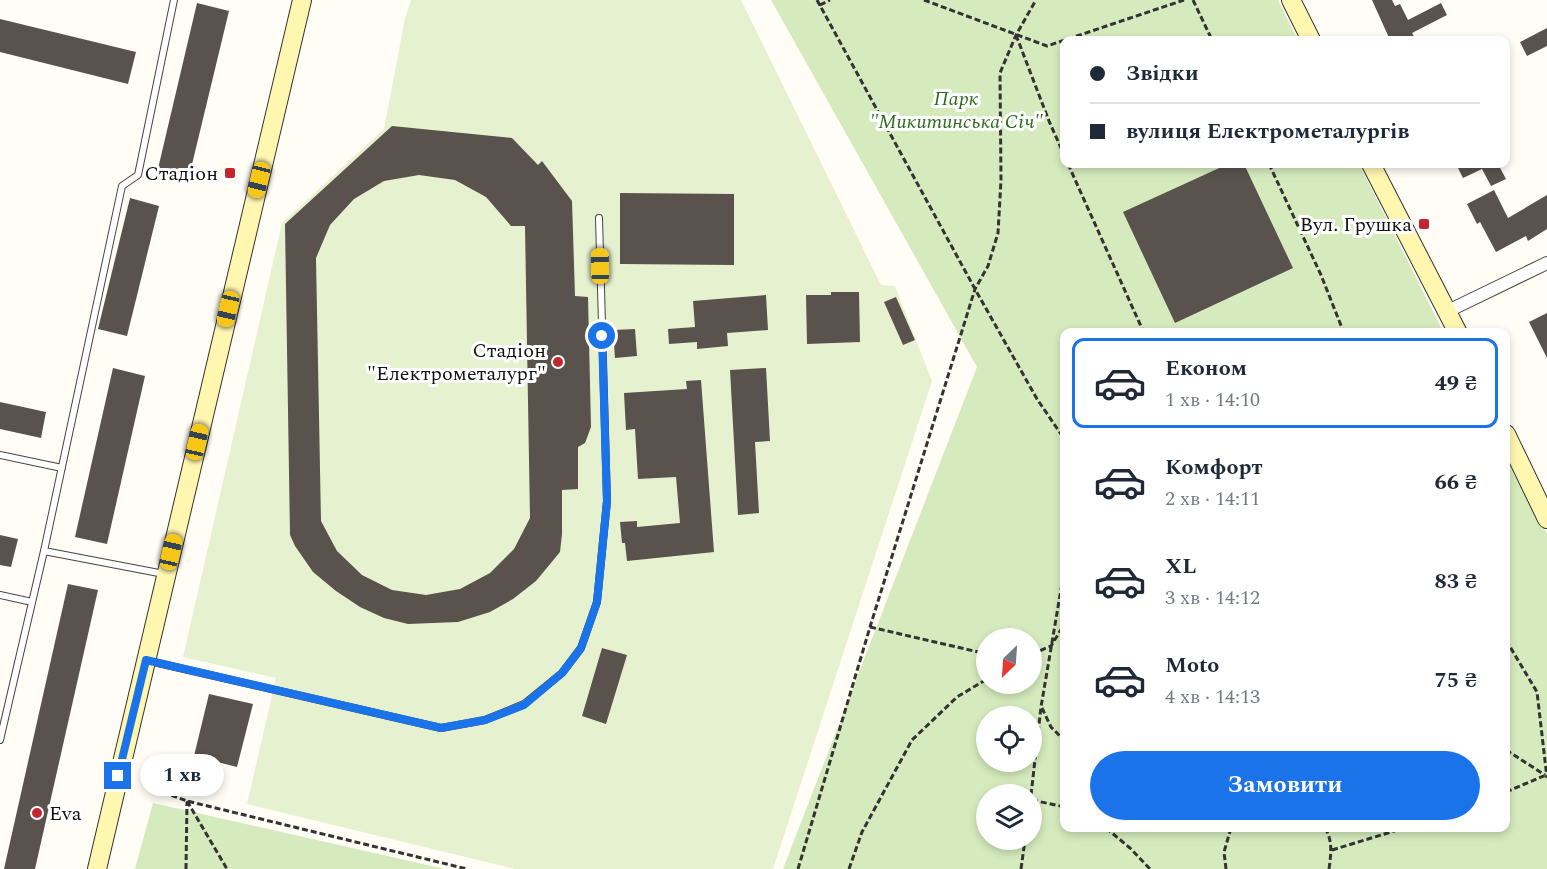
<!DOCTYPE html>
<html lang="uk">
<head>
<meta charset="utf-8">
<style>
  :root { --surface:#fff; --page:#f2f2f3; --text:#1f2937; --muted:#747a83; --line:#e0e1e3; --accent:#1a73e8 }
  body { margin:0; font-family:Spectral,serif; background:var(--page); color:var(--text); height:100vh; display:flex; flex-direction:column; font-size:22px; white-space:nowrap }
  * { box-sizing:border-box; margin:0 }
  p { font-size:20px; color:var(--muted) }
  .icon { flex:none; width:33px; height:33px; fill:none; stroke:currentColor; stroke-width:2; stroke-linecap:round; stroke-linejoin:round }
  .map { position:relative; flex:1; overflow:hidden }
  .details { position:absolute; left:1060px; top:328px; width:450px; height:504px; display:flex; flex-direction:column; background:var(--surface); border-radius:12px; box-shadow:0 3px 9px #0003 }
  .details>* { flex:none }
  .hud { position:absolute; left:1060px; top:36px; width:450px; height:132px; border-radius:12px; box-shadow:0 3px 9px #0003; display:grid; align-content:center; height:132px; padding:0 30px; background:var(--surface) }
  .needle { width:39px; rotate:205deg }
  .controls { position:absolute; left:976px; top:628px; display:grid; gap:12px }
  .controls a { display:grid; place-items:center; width:66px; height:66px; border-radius:50%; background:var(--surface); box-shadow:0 3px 9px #0003; font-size:30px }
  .end { position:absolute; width:27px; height:27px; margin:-14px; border:8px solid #1a73e8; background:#fff; box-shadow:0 0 0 3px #fff }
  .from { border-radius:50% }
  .bubble { position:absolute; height:42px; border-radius:21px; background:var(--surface); box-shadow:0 3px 9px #0003; font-size:20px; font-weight:700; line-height:42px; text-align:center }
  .car { position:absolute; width:18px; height:36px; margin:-18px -9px; border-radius:8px; box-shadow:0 0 4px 2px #0007; background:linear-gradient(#f5c518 24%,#345 0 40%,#f5c518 0 76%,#345 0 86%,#f5c518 0) }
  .hud b { display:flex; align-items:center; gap:21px; height:57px; font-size:22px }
  .hud b+b { border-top:2px solid var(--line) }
  .hud i { width:15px; height:15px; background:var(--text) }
  ul { padding:10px 0 0; list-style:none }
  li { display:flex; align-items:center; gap:18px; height:90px; margin:0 12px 9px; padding:0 18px; border:3px solid transparent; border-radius:12px }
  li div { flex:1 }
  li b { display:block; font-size:22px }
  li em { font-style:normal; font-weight:700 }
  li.active { border-color:var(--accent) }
  li>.icon { width:54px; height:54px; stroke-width:1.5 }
  .action { display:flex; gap:12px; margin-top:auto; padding:12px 30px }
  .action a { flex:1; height:69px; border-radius:36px; background:var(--accent); color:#fff; font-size:24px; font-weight:700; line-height:69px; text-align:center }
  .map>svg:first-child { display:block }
  .green { fill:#d5ebbd; fill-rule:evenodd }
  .pitch { fill:#e6f2cf }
  .building { fill:#5a524d; fill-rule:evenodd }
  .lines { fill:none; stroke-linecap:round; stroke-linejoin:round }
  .lane-casing { stroke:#444; stroke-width:8 }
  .street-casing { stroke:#444; stroke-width:14 }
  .secondary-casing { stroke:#333; stroke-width:20 }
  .path { stroke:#333; stroke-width:3; stroke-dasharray:6 3; stroke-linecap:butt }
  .lane { stroke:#fff; stroke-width:6 }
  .street { stroke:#fff; stroke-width:12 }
  .secondary { stroke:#fff6b0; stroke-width:18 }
  .route { stroke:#1a73e8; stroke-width:8 }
  .poi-dot { fill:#c4262e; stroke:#fff; stroke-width:2 }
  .labels { text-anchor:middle; stroke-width:6; stroke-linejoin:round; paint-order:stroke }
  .park-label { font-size:20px; font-style:italic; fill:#2f6b1f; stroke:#fff }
  .poi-label { font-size:20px; fill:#111; stroke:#fff; text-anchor:end }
</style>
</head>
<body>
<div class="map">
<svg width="1547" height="869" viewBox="0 0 1547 869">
  <rect width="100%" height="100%" fill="#fffdf5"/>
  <path class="green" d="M771,0H1278L1298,40H1065V164H1359L1444,333H1065V828H1506V455L1547,534V869H783L977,367ZM987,639H1032V684H987ZM987,717H1032V762H987ZM987,795H1032V840H987Z
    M153,803L445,869H135Z"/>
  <path class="pitch" d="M411,0H741L881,285L895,286L932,381L773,869H515L247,804L276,678L183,657L282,223L384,129L405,18Z"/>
  <path class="building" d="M1372,0H1392L1395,6L1400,4L1408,20L1441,3L1447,15L1412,33L1416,40H1390Z
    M197,3L229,11L188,181L157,173Z
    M0,19L136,52L128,84L0,52Z
    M1547,28V46L1527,56L1520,42Z
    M392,126L512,138L538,165L542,161L572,201L575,296L588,297L591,427L585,443L578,447V489L562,490V534L560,552L536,581L513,599L490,612L458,622L408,624L384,618L360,607L336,591L313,572L295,546L290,535L285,224ZM419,175L455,180L486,197L511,226H525L530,518L514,549L490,573L460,589L426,595L392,590L362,575L337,551L321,521L316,258L330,225L354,199L384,181Z
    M1228,164H1244L1293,268L1175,323L1123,212Z
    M1456,164H1498L1506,179L1491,186L1482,169L1463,178Z
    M1494,190L1508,218L1547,195V229L1528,241L1526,236L1496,252L1480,222L1477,224L1467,204Z
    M620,193L734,194V265L620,264Z
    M130,198L159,206L127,336L98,329Z
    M831,292H859L860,342L807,344L806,295H831Z
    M766,295L768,330L727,333L728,346L697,349V342L669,344L668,329L695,327L693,301Z
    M896,297L915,340L903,345L884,302Z
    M1547,313V358L1529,322Z
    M635,329L637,356L615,358L613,330Z
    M113,368L145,376L107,544L75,537Z
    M766,368L770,441L755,442L759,513L738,515L730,370Z
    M701,380L714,552L627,561L625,543H622L620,522L637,521V527L680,523L676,477L638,479L635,429L626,430L624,393L687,389L686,381Z
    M0,402L46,412L41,438L0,429Z
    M0,535L18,539L11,567L0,565Z
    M68,584L98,590L35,869H4Z
    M602,648L627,655L606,724L582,716Z
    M209,694L253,704L237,767L194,756Z"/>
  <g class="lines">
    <g class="lane-casing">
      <path id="lane" d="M0,455L62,468
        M44,551L164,574
        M0,595L32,602
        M149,661L441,728L485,720L524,704L562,673L581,648L597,602L607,501L599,218
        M0,740L44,551L122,186L138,175L174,0"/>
    </g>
    <g class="street-casing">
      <path id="street" d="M1448,311L1547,263"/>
    </g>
    <g class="secondary-casing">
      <path id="secondary" d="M1291,0L1311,40
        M1371,164L1458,333
        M1506,434L1547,519
        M97,869L302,0"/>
    </g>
    <path class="path" d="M817,0L975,289L1037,399L1065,440
      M924,0L1047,46L1184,0
      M1193,0L1212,40
      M820,5L830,0
      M1016,35L1049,121L1065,157
      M1068,164L1144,333
      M1269,164L1321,275L1344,333
      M870,627L987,654
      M1506,640L1537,692L1547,778
      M1032,654L1051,646L1065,623
      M1042,708L1051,727L1065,741
      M1506,750L1545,775
      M146,786L187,801L467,869
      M1506,792L1546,775
      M1031,795L1041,707L1065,566
      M1032,800L1065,807
      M187,801L227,869
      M1106,828L1130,848L1150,869
      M1325,828C1333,841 1331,854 1329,869
      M1332,850L1404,828
      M186,869L187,802
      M798,869L870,627L975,289L988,266L998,233L1001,180L1000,73L1016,35L1036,0
      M849,869L862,832L912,740L957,697L987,679
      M1021,869L1025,840
      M1226,869L1224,852L1231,828"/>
    <use href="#lane" class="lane"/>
    <use href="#street" class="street"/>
    <use href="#secondary" class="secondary"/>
  </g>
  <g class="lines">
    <path class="route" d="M118,776L146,660L441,728L485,720L524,705L562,673L581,648L597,602L607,501L602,336"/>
  </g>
  <g class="poi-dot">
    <rect x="224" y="167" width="12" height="12" rx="3"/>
    <rect x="1418" y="218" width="12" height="12" rx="3"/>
    <circle cx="558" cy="362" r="6"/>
    <circle cx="37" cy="813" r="6"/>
  </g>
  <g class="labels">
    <g class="park-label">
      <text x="956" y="105">Парк<tspan x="956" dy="23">"Микитинська Січ"</tspan></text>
    </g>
    <g class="poi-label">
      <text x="218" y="180">Стадіон</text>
      <text x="1412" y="231">Вул. Грушка</text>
      <text x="546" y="357">Стадіон<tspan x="546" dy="23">"Електрометалург"</tspan></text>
      <text x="49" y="820" text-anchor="start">Eva</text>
    </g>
  </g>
</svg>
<div class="controls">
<a><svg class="needle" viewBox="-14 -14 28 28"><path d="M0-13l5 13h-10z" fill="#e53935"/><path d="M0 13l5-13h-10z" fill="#747a83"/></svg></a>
<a><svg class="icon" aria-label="locate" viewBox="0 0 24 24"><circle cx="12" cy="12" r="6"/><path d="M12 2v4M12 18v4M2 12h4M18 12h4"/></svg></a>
<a><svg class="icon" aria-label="layers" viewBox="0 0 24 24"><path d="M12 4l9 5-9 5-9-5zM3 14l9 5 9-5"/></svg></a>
</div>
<i class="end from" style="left:602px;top:336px"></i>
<i class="end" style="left:118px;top:776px"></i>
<div class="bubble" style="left:140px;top:754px;width:84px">1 хв</div>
<i class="car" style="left:259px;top:180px;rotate:194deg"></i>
<i class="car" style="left:600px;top:266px;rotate:359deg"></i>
<i class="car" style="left:228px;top:309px;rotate:193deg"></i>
<i class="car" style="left:197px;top:442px;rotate:13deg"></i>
<i class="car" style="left:171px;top:552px;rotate:13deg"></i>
<div class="hud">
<b><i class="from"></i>Звідки</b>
<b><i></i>вулиця Електрометалургів</b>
</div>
<section class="details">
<ul>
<li class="active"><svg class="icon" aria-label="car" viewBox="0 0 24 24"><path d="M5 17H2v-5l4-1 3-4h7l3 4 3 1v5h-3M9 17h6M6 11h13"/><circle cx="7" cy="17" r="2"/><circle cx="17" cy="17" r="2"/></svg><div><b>Економ</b><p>1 хв · 14:10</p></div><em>49 ₴</em></li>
<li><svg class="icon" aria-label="car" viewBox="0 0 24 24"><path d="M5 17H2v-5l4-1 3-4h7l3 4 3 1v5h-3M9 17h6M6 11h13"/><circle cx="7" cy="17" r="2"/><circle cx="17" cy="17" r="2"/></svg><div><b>Комфорт</b><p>2 хв · 14:11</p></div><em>66 ₴</em></li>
<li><svg class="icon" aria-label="car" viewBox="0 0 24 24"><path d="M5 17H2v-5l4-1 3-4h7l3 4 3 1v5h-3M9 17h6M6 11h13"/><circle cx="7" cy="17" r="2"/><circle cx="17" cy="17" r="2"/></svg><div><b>XL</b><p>3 хв · 14:12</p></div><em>83 ₴</em></li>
<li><svg class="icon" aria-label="car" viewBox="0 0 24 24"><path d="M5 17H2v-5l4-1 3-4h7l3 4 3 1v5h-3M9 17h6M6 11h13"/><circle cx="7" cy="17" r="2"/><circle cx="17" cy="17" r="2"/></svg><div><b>Moto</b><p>4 хв · 14:13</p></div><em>75 ₴</em></li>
</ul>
<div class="action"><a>Замовити</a></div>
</section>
</div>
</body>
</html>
